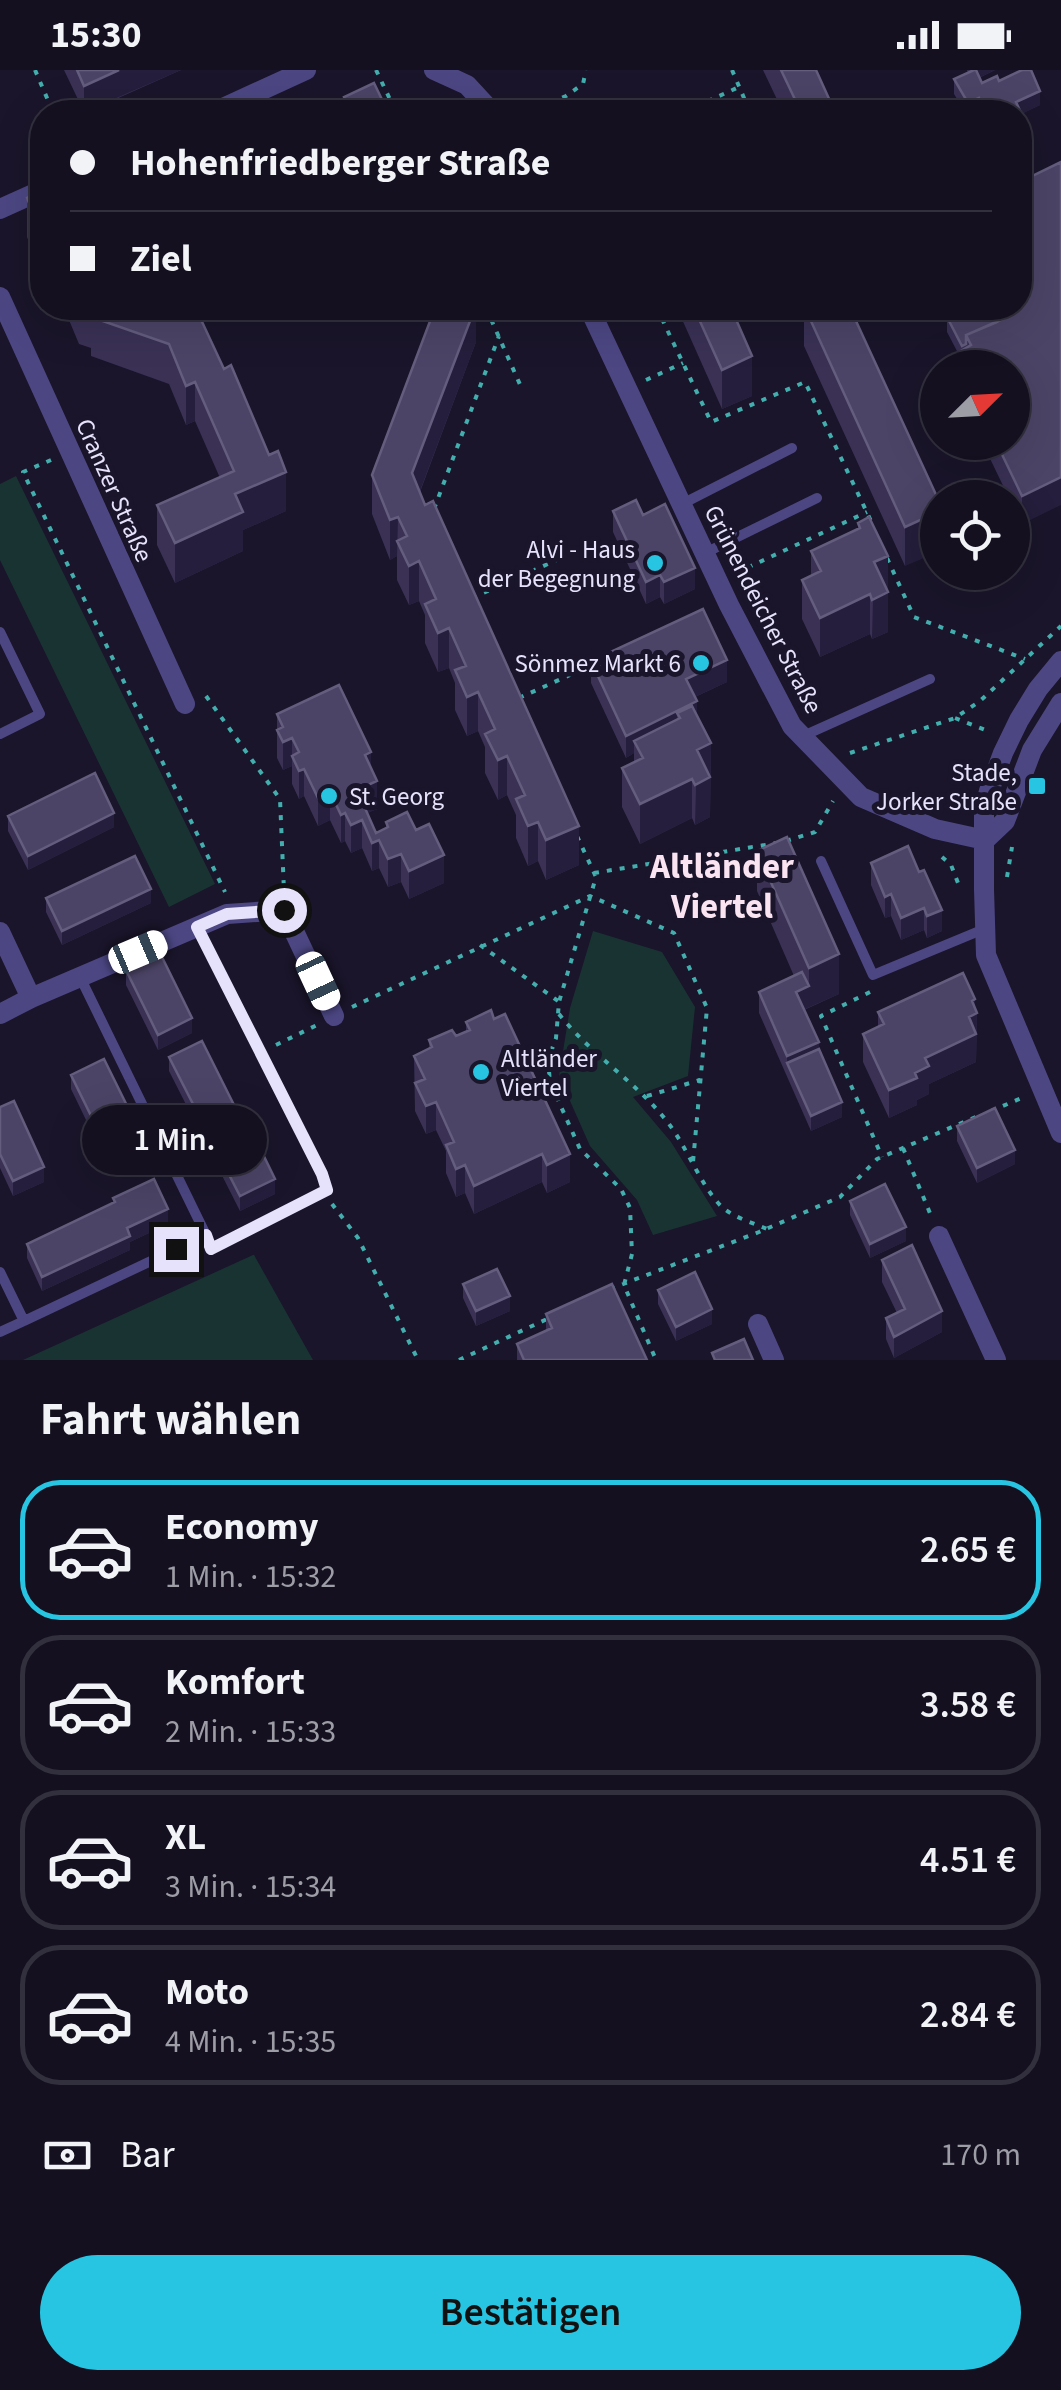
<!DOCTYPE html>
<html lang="de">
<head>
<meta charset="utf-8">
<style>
  :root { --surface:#141020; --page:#211e2d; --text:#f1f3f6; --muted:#9d9da5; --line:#33303e; --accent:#27c5e2 }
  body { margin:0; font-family:"Source Sans 3",sans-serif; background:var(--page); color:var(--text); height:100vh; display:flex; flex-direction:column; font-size:38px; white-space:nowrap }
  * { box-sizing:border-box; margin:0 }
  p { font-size:32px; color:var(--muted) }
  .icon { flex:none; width:55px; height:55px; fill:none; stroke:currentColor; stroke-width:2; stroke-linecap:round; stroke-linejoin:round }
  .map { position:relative; height:1290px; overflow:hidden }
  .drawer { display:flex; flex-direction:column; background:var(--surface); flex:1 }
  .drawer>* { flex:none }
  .banner { position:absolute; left:30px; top:30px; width:1002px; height:220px; border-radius:40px; box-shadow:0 10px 40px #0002,0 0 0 2px var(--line); display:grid; align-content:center; height:220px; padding:0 40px; background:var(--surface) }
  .needle { width:65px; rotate:66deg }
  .tools { position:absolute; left:920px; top:280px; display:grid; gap:20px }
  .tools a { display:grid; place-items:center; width:110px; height:110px; border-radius:50%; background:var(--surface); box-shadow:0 10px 40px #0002,0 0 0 2px var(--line); font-size:50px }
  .end { position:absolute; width:45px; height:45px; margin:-22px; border:12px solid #e6e2fb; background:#111; box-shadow:0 0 0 5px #111 }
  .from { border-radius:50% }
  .bubble { position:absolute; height:70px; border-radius:35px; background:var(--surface); box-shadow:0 10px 40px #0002,0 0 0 2px var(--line); font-size:32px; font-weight:600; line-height:70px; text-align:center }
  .car { position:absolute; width:30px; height:60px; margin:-30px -15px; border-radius:12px; box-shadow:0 0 8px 2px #0007; background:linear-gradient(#fff 24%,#345 0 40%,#fff 0 76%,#345 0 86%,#fff 0) }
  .banner b { display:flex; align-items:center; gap:35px; height:95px; font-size:38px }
  .banner b+b { border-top:2px solid var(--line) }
  .banner i { width:25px; height:25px; background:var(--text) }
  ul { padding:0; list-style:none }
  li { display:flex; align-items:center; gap:30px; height:140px; margin:0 20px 15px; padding:0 20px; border:5px solid var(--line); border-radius:40px }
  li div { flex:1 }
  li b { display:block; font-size:38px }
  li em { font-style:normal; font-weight:600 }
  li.current { border-color:var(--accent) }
  li>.icon { width:90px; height:90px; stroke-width:1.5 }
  h2 { padding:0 40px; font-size:45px; line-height:120px }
  .pay { display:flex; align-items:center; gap:25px; height:110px; padding:0 40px; font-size:38px }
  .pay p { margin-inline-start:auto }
  .cta { display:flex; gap:20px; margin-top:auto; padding:20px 40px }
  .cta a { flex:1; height:115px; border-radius:60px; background:var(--accent); color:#111; font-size:40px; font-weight:600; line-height:115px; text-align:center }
  .status { display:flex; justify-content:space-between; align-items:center; height:70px; padding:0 50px; background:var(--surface); direction:ltr }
  .status svg { height:28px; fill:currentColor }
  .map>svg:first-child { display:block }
  .green { fill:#193333 }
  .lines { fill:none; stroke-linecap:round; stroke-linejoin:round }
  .path { stroke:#42afae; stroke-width:4; stroke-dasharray:5 8; stroke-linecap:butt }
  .lane { stroke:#4c4783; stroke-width:10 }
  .street { stroke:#4c4783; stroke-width:20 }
  .wall { fill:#3a3155 }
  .shaded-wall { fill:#251e3c }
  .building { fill:#4c4466; stroke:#645d7e; stroke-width:2.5 }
  .route { stroke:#e6e2fb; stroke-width:12 }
  .poi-dot { fill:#27c5e2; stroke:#1a152a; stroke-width:4 }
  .labels { text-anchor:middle; stroke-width:10; stroke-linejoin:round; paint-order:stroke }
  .street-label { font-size:25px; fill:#e6e2fb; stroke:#1a152a }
  .poi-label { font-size:25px; fill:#e6e2fb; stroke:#1a152a; text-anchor:end }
  .district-label { font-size:35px; font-weight:bold; fill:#fbe4f2; stroke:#1a152a }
</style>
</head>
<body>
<div class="status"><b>15:30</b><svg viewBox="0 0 49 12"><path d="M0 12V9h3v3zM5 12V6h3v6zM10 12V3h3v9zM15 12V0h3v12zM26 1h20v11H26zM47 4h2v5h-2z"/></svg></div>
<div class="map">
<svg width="1061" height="1290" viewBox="0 0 1061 1290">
  <rect width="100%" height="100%" fill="#1a152a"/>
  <path class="green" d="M16,406L215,814L169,837L0,490V414Z
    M593,861L662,882L695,937L688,1006L633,1027L671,1072L717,1146L653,1165L637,1130L590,1076L559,1006L570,938Z
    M254,1185L313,1290H23L253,1185Z"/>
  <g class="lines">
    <path class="path" d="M35,0L53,42
      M376,0L396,42
      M732,0L750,42
      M526,42L566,26L583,14L586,0
      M684,42L739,17
      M486,238L522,319
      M662,249L711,352L805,312L871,451
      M646,310L683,293
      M51,390L23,402L225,822
      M434,439L499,266
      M887,488L914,547L1025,589
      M736,503L867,442
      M472,528L559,489
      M206,626L280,729L284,821
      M519,628L592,595
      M955,648L988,661
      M850,683L955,648L980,631L1061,556
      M577,766L596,807L559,932L556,968L548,990L550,1012L580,1079L621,1119L630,1138L632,1184L624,1215L656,1290
      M786,771L815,762L833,731
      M942,787L951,795L960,818
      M594,803L777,773
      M1007,807L1012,777
      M480,875L558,931
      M870,922L821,946L882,1087
      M352,937L590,826L674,863L707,938L693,1092
      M559,944C591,985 638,1013 669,1054C687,1078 700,1113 719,1134C731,1147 751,1152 767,1159
      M276,975L317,955
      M647,1026L700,1010
      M991,1041L1024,1027
      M903,1078L932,1148
      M332,1134L358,1168L418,1290
      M610,1219L759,1162L840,1127L877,1089L978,1046
      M459,1290L547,1249"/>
    <path class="lane" d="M254,25L262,42
      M682,434L792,378
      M705,483L817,428
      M0,562L40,644L0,664
      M803,666L930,609
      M821,791L873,905L984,859
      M197,857L322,1104L327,1120L211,1179L206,1165
      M0,1202L24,1251L0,1262
      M24,1251L206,1165L80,907"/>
    <path class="street" d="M434,0L467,15L492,42
      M214,42L306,0
      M0,139L42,120
      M0,227L185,634
      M589,238L729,535L792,656L861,727L935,759L985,770
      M1061,591L1038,619L1019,650L1003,683L989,721L984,741V819L986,885L1061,1063
      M985,770L1005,751L1032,680L1061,633
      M0,862L31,928L0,944
      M31,928L227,844L284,840L334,946
      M939,1166L996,1290
      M758,1254L774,1290"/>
  </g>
  <path class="wall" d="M64,0H181L87,42H84Z
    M763,0H816L835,42H783Z
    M967,0H995L979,8L982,13L999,11L1040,35L1021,44L1022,60L1020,42H965L954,24V9L968,3Z
    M344,27L388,42H344Z
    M1061,92L1022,454L1012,435V428H1009L982,372H1012V298H954V285L958,283L947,262V247L958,239L957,238H1020Z
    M42,121V205L27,167V128Z
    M64,238H187L286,441L243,460V481L175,513L157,475V435L220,408L195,351L186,355L169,314L91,286V278L79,274Z
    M422,238H476V272L420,422L579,795L546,810L538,791L528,796L516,768V745L507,725L498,730L485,703V677L478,661L467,666L455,640V613L449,598L438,602L425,573V545L419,531L409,535L397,510V486L390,490L372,444V405L429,253Z
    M677,238H731L752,326L722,339Z
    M804,238L938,429L905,496L804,276Z
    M613,441L643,445L695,519L664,534L660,527L646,534L613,462Z
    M858,453L888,486V562L872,569L870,564L820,587L802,549V510L811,506V481L858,459Z
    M591,591L727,612L695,627L697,644L711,673L710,747L695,755L692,748L640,774L622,737V698L634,692V683L626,688L591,613Z
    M277,644L371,698L377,739L367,743L376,763L386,758V752L444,813L409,829L401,812L388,817L379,798L372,801L362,778L351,783L345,771L341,773L330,750L318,756L304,726L299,729L292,714V696L283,700L277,688Z
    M8,746L114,757L28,800L8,761Z
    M908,776L942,861L927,868L924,860L901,870L891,846L885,848L871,815V793Z
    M757,781L839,924L804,940L842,1047L811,1061L759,943V922L794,906L757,821Z
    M46,828L151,833L62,875L46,842Z
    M126,900L192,963L158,980L126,915Z
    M975,939L977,943L976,992L929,1014V1024L917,1030V1035L889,1048L863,992V964L878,956V942Z
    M466,952L570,1112L547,1123L542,1112L474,1144L465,1123L456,1127L446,1103V1081L436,1060L426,1064L415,1041L414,986L429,979V970L456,966L466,961Z
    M169,987L275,1124L240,1141L169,1001Z
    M71,1005L135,1067L102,1083L71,1019Z
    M0,1037L44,1112L13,1126L0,1098Z
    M957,1056L1015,1094L977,1113L957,1071Z
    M113,1128L168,1154L130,1172V1180L42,1221L27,1188V1174L113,1134Z
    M850,1131L906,1171L870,1188L850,1145Z
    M882,1190L942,1262L894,1288L886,1269V1248L897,1243L882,1212Z
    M463,1214L510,1241L476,1256L463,1228Z
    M658,1220L712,1254L676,1271L658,1234Z
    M546,1244L647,1290H517V1274L546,1260Z"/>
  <path class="shaded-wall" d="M119,0H181L84,42V16Z
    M972,0H995L972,11Z
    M1040,21V35L1020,45L1016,32Z
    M979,28V42H968V33Z
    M475,238H476V272L412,442V403Z
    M752,286V326L722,339V300Z
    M195,312V351L186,355V316Z
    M286,402V441L243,460V481L175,513V473L235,424Z
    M1061,407V435L1022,454V426Z
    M938,442V482L905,496V457Z
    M398,447L397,486L390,490V450Z
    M888,486V562L872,569L874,492Z
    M419,491V531L409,535V496Z
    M695,498V519L664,534V512Z
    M660,505V527L646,534V512Z
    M870,524V564L820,587V548Z
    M449,558V598L438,602V563Z
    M727,590V612L686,631V609Z
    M478,622V661L467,666V627Z
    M697,631V653L680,648L677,643V662L634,671V683L626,688V666Z
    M292,668V696L283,700V672Z
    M711,673L710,747L695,755L697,680Z
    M371,682V710L365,685Z
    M507,686V725L498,730V690Z
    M304,699V726L299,729V701Z
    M692,709V748L640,774V734Z
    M377,711V739L357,748V720Z
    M330,722V750L318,756V728Z
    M114,743V757L28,800V786Z
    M345,743V771L341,773V745Z
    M362,750V778L351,783V755Z
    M538,752V791L528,796V756Z
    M579,756V795L546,810V770Z
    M379,770V798L372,801V773Z
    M401,784V812L388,817V789Z
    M444,785V813L409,829V801Z
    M151,819V833L62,875V861Z
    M891,824V846L885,848V827Z
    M924,838V860L901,870V848Z
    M942,840V861L927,868V846Z
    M839,884V924L796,943V922L809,916V898Z
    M975,929V944L977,943L976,992L929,1014V1024L917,1030V1035L889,1048V1020L969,947L972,931Z
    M192,948V963L158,980V965Z
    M819,972V994L787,993V1008V986Z
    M436,1032V1060L426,1064V1036Z
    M842,1032V1047L811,1061V1046Z
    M135,1052V1067L102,1083V1068Z
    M1015,1080V1094L977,1113V1098Z
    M542,1084V1112L474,1144V1116Z
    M570,1084V1112L547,1123V1095Z
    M465,1095V1123L456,1127V1099Z
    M44,1097V1112L13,1126V1111Z
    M275,1109V1124L240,1141V1126Z
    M168,1139V1154L130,1172V1180L42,1221V1207L127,1158Z
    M906,1157V1171L870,1188V1174Z
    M510,1226V1241L476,1256V1241Z
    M712,1239V1254L676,1271V1257Z
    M942,1241V1262L894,1288V1267Z"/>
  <path class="building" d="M77,0H119L84,16Z
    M781,0H816L835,42H801Z
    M974,0H976L982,13L997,6L999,11L1022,0H1031L1040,21L1016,32L1022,45L1020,46V42H986L979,28L968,33L954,9Z
    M374,13L388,42H351L344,27Z
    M1061,92V407L1022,426L996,372H1012V298H960L954,285L971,275L966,265L1005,248L1001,238H1020V112Z
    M42,121V165L27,128Z
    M88,238H187L197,241L224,299L231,295L269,385L278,381L286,402L235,424L243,442L175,473L157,435L234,401L195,312L186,316L169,274L91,247L93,239Z
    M435,238H475L412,403L425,435L433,431L579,756L546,770L538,752L528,756L516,729L525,725L507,686L498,690L485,664L495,659L478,622L467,627L455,600L466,596L449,558L438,563L425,534L436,529L419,491L409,496L397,471L407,466L398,447L390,450L372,405Z
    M694,238H731L752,286L722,300Z
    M805,238H850L938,429V442L905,457Z
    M960,238H992L997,252L966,265V274L962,276L947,247Z
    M636,430L643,445L665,434L695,498L664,512L660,505L646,512L613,441Z
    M869,447L888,486L874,492L888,522L872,530L870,524L820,548L802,510L821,501L811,481L860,458L858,453Z
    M703,539L727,590L686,609L697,631L626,666L591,591Z
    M339,615L371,682L365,685L377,711L357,720L376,763L388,757L386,752L407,742L416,760L429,754L444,785L409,801L401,784L388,789L379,770L372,773L362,750L351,755L345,743L341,745L330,722L318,728L304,699L299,701L292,686L299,682L292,668L283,672L277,660L283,657L277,644Z
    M692,636L711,673L697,680L710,707L695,715L692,709L640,734L622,698L643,688L634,671L680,648L677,643Z
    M95,703L114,743L28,786L8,746Z
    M787,767L839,884L809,898L757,781Z
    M908,776L919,802L924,800L942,840L927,846L924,838L901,848L891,824L885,827L871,793Z
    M135,786L151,819L62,861L46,828Z
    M160,883L192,948L158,965L126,900Z
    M802,902L809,916L796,922L819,972L787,986L759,922Z
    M963,903L975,929L972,931L977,943L969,947L976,964L925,988L929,996L915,1003L917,1008L889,1020L863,964L884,954L878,942Z
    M491,940L494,949L505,944L570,1084L547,1095L542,1084L474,1116L465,1095L456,1099L446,1075L454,1072L436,1032L426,1036L415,1013L425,1009L414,986L432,977L429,970L452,960L456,966L470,960L466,952Z
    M202,971L250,1067L254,1066L275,1109L240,1126L169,987Z
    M819,979L842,1032L811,1046L787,993Z
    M104,989L135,1052L102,1068L71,1005Z
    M14,1031L44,1097L13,1111L0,1084V1037Z
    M995,1038L1015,1080L977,1098L957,1056Z
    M154,1109L168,1139L127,1158L130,1166L42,1207L27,1174L115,1132L113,1128Z
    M885,1114L906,1157L870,1174L850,1131Z
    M912,1175L942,1241L894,1267L886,1248L905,1239L882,1190Z
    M497,1199L510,1226L476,1241L463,1214Z
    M695,1202L712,1239L676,1257L658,1220Z
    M612,1214L647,1290H524L517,1274L552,1258L546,1244Z
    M744,1269L753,1290H715L712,1283Z"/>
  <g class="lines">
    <path class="route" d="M176,1179L206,1165L211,1179L327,1120L322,1104L197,857L227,844L284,840"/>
  </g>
  <g class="poi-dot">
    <circle cx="655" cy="493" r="10"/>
    <circle cx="701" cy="593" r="10"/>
    <rect x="1027" y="706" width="20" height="20" rx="5"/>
    <circle cx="329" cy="726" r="10"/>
    <circle cx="481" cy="1002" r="10"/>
  </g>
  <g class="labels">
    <g class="street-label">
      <text transform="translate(115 420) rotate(66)" y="9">Cranzer Straße</text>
      <text transform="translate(764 539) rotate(63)" y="9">Grünendeicher Straße</text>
    </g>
    <g class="poi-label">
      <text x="635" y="488">Alvi - Haus<tspan x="635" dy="29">der Begegnung</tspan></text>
      <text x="681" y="602">Sönmez Markt 6</text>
      <text x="1017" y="711">Stade,<tspan x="1017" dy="29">Jorker Straße</tspan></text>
      <text x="349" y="735" text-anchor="start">St. Georg</text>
      <text x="501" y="997" text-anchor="start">Altländer<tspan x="501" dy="29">Viertel</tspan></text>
    </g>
    <g class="district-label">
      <text x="722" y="808">Altländer<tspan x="722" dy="40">Viertel</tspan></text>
    </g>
  </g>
</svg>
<div class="tools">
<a><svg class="needle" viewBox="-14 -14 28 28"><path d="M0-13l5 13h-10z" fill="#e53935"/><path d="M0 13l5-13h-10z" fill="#9d9da5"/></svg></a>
<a><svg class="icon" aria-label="locate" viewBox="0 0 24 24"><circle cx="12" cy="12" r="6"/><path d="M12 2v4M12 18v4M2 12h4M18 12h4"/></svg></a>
</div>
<i class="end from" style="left:284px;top:840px"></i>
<i class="end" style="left:176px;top:1179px"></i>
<div class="bubble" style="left:82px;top:1035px;width:185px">1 Min.</div>
<i class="car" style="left:138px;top:882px;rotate:67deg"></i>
<i class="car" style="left:318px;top:911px;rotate:155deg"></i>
<div class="banner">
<b><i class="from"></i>Hohenfriedberger Straße</b>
<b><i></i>Ziel</b>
</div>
</div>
<section class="drawer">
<h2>Fahrt wählen</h2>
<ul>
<li class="current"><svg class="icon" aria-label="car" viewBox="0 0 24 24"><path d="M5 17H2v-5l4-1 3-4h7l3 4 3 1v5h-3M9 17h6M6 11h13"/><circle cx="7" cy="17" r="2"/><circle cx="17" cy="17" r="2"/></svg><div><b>Economy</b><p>1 Min. · 15:32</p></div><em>2.65 €</em></li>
<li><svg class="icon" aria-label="car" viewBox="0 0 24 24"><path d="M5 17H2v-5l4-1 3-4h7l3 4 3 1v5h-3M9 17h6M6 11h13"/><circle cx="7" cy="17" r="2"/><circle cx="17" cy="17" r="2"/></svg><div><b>Komfort</b><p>2 Min. · 15:33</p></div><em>3.58 €</em></li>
<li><svg class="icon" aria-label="car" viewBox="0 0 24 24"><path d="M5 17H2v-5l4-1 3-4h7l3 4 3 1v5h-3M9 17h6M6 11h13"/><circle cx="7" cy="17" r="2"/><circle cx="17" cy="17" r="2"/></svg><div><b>XL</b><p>3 Min. · 15:34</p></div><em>4.51 €</em></li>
<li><svg class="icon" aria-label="car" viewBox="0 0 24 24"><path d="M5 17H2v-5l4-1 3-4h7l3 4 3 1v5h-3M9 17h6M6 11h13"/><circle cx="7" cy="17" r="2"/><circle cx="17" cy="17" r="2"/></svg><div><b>Moto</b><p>4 Min. · 15:35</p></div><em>2.84 €</em></li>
</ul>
<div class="pay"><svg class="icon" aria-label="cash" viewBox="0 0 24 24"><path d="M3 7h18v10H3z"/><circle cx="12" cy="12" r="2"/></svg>Bar<p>170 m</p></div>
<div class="cta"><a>Bestätigen</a></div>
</section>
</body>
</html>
